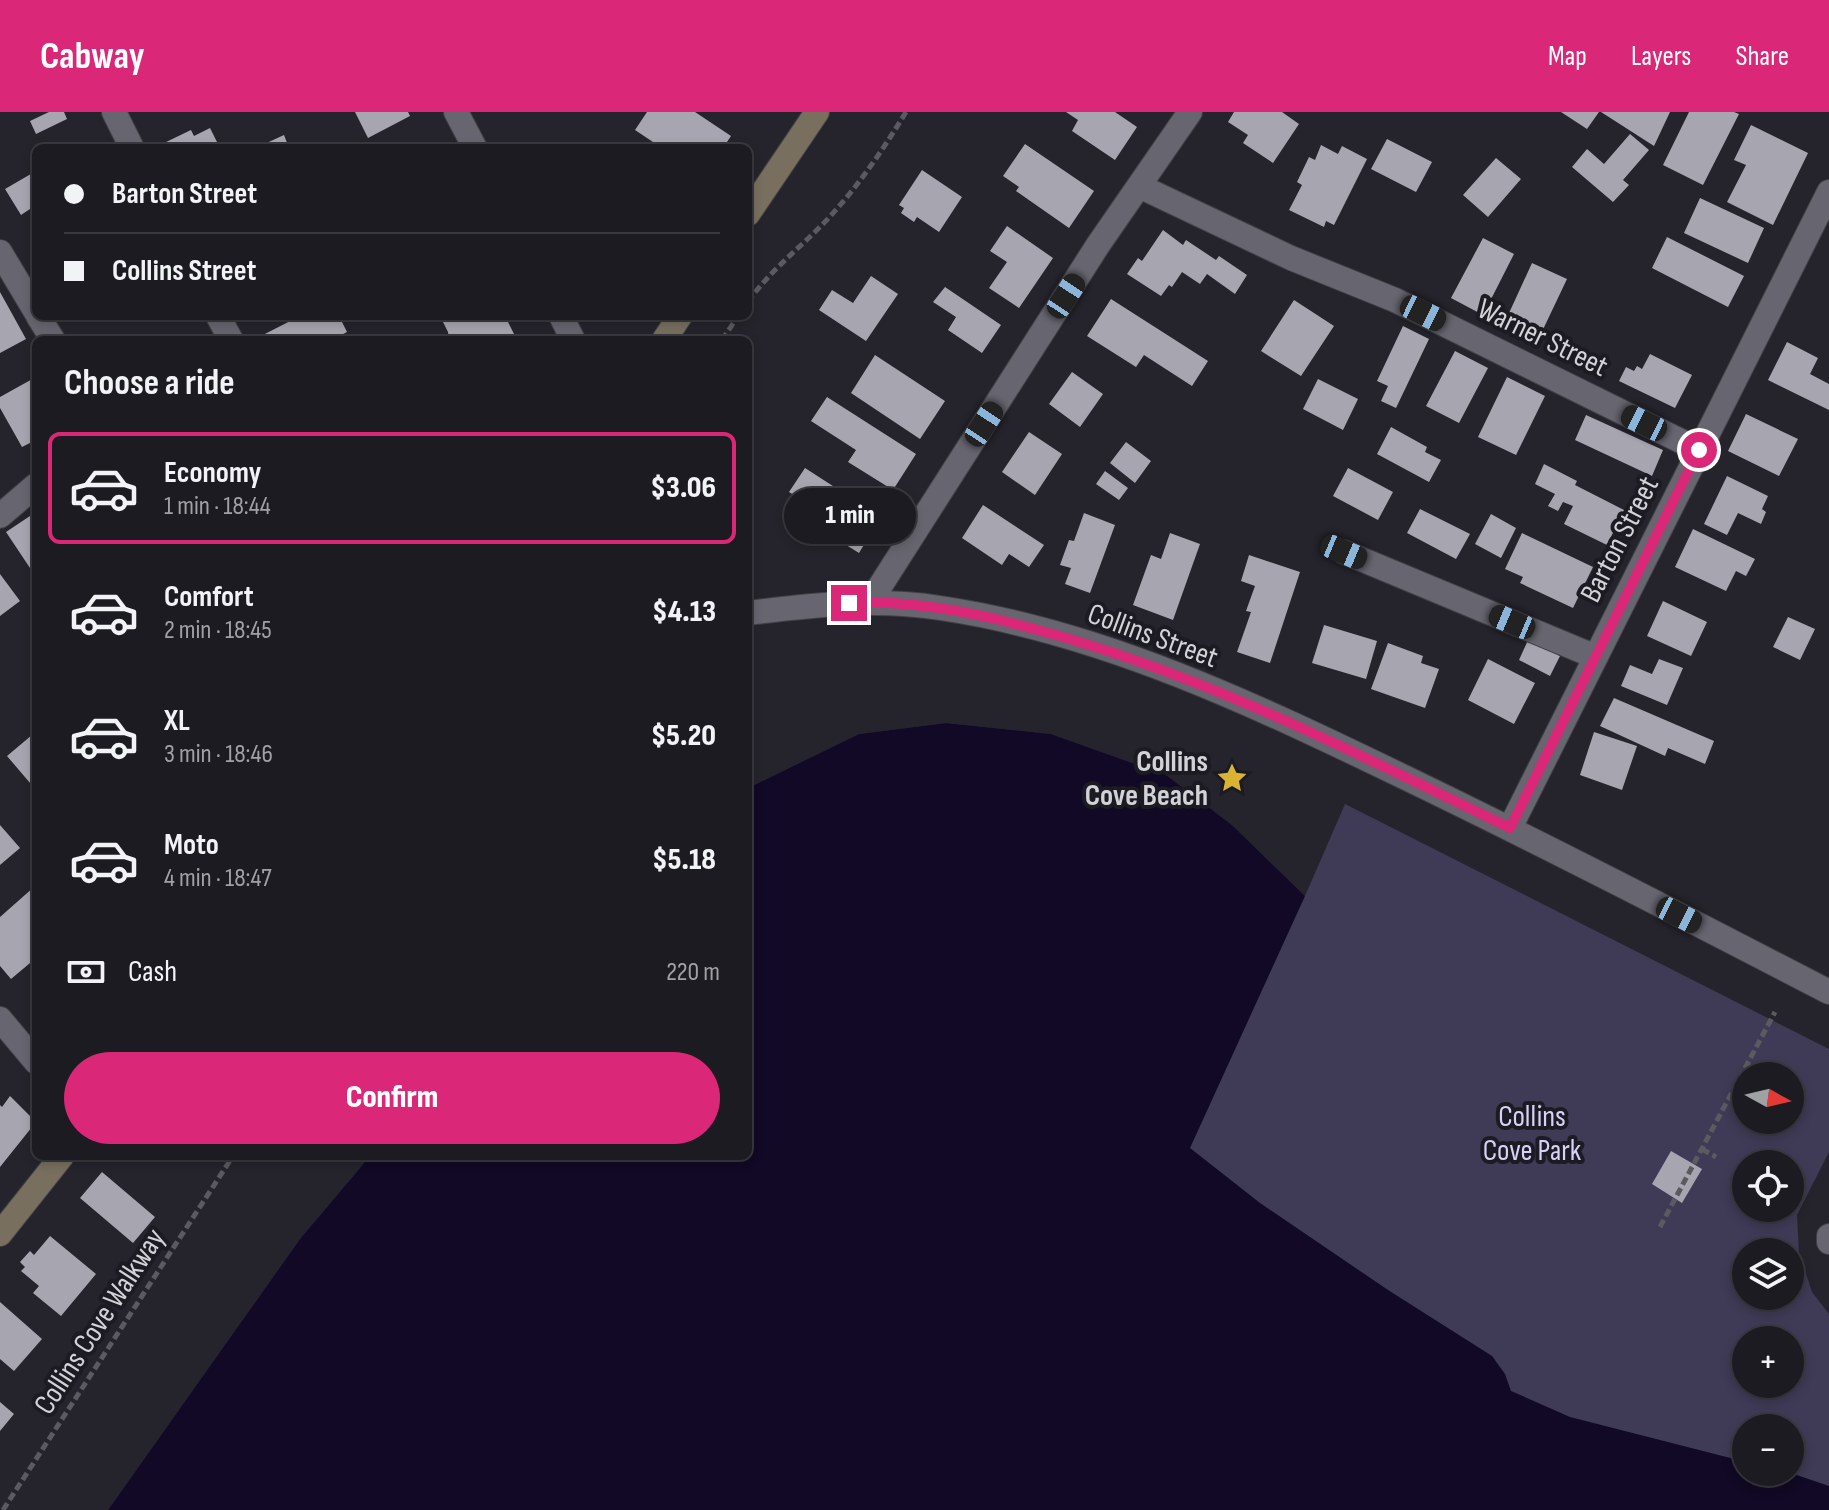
<!DOCTYPE html>
<html lang="en">
<head>
<meta charset="utf-8">
<style>
  :root { --surface:#1c1b21; --page:#25242a; --text:#f1f3f6; --muted:#a0a1a5; --line:#3a393f; --accent:#db2777 }
  body { margin:0; font-family:"Sofia Sans Condensed",sans-serif; background:var(--page); color:var(--text); height:100vh; display:flex; flex-direction:column; font-size:30px; white-space:nowrap }
  * { box-sizing:border-box; margin:0 }
  p { font-size:26px; color:var(--muted) }
  .icon { flex:none; width:44px; height:44px; fill:none; stroke:currentColor; stroke-width:2; stroke-linecap:round; stroke-linejoin:round }
  .map { position:relative; flex:1; overflow:hidden }
  .drawer { position:absolute; left:32px; top:224px; width:720px; height:824px; display:flex; flex-direction:column; background:var(--surface); border-radius:12px; box-shadow:0 4px 12px #0003,0 0 0 2px var(--line) }
  .drawer>* { flex:none }
  .guide { position:absolute; left:32px; top:32px; width:720px; height:176px; border-radius:12px; box-shadow:0 4px 12px #0003,0 0 0 2px var(--line); display:grid; align-content:center; height:176px; padding:0 32px; background:var(--surface) }
  .needle { width:52px; rotate:98deg }
  .fabs { position:absolute; left:1732px; top:950px; display:grid; gap:16px }
  .fabs a { display:grid; place-items:center; width:72px; height:72px; border-radius:50%; background:var(--surface); box-shadow:0 4px 12px #0003,0 0 0 2px var(--line); font-size:40px }
  .end { position:absolute; width:36px; height:36px; margin:-18px; border:10px solid #db2777; background:#fff; box-shadow:0 0 0 4px #fff }
  .from { border-radius:50% }
  .bubble { position:absolute; height:56px; border-radius:28px; background:var(--surface); box-shadow:0 4px 12px #0003,0 0 0 2px var(--line); font-size:26px; font-weight:800; line-height:56px; text-align:center }
  .car { position:absolute; width:24px; height:48px; margin:-24px -12px; border-radius:10px; box-shadow:0 0 6px 2px #0007; background:linear-gradient(#222 24%,#8ab4d8 0 40%,#222 0 76%,#8ab4d8 0 86%,#222 0) }
  .guide b { display:flex; align-items:center; gap:28px; height:76px; font-size:30px }
  .guide b+b { border-top:2px solid var(--line) }
  .guide i { width:20px; height:20px; background:var(--text) }
  ul { padding:0; list-style:none }
  li { display:flex; align-items:center; gap:24px; height:112px; margin:0 16px 12px; padding:0 16px; border:4px solid transparent; border-radius:12px }
  li div { flex:1 }
  li b { display:block; font-size:30px }
  li em { font-style:normal; font-weight:800 }
  li.current { border-color:var(--accent) }
  li>.icon { width:72px; height:72px; stroke-width:1.5 }
  h2 { padding:0 32px; font-size:36px; line-height:96px }
  .pay { display:flex; align-items:center; gap:20px; height:88px; padding:0 32px; font-size:30px }
  .pay p { margin-inline-start:auto }
  .button { display:flex; gap:16px; margin-top:auto; padding:16px 32px }
  .button a { flex:1; height:92px; border-radius:48px; background:var(--accent); color:#fff; font-size:32px; font-weight:800; line-height:92px; text-align:center }
  header { display:flex; align-items:center; gap:48px; box-sizing:border-box; height:112px; padding:0 40px; background:var(--accent); color:#fff }
  header strong { font-size:38px }
  nav { display:flex; gap:44px; margin-inline-start:auto; font-size:28px }
  .map>svg:first-child { display:block }
  .green { fill:#3f3a55; fill-rule:evenodd }
  .water { fill:#110925 }
  .building { fill:#a7a6b0 }
  .lines { fill:none; stroke-linecap:round; stroke-linejoin:round }
  .street-casing { stroke:#424047; stroke-width:26 }
  .secondary-casing { stroke:#424047; stroke-width:26 }
  .path { stroke:#5b5a61; stroke-width:5; stroke-dasharray:8 4; stroke-linecap:butt }
  .street { stroke:#67656f; stroke-width:24 }
  .secondary { stroke:#786f5f; stroke-width:24 }
  .route { stroke:#db2777; stroke-width:10 }
  .labels { text-anchor:middle; stroke-width:8; stroke-linejoin:round; paint-order:stroke }
  .street-label { font-size:30px; fill:#d2d2d7; stroke:#1c1b23 }
  .poi-label { font-size:30px; font-weight:bold; fill:#d2d2d7; stroke:#1c1b23; text-anchor:end }
  .park-label { font-size:30px; fill:#d6d1f6; stroke:#1c1b23 }
</style>
</head>
<body>
<header>
<strong>Cabway</strong>
<nav><a>Map</a><a>Layers</a><a>Share</a></nav>
</header>
<div class="map">
<svg width="1829" height="1398" viewBox="0 0 1829 1398">
  <rect width="100%" height="100%" fill="#25242c"/>
  <path class="green" d="M946,611L1051,622L1166,663L1232,713L1305,784L1345,692L1829,937V1040L1797,1103L1799,1141L1812,1180L1829,1202V1398H108L300,1127L370,1044H748V676L859,622ZM1746,964H1790V1008H1746ZM1746,1052H1790V1096H1746ZM1746,1140H1790V1184H1746ZM1746,1228H1790V1272H1746ZM1746,1316H1790V1360H1746Z"/>
  <path class="water" d="M946,611L1051,622L1166,663L1232,713L1305,784L1190,1036L1260,1091L1388,1178L1492,1244L1505,1262L1511,1279L1570,1305L1746,1350V1360H1788L1829,1374V1398H108L300,1127L370,1044H748V676L859,622Z"/>
  <path class="building" d="M49,0H64L67,7L36,22L30,9Z
    M355,0H408L410,4L368,26Z
    M647,0H695L731,24L723,36H662L635,18Z
    M1066,0H1115L1137,15L1115,48L1072,19L1078,8Z
    M1234,0H1282L1299,12L1273,51L1243,31L1248,23L1228,10Z
    M1561,0H1599L1587,17Z
    M1601,0H1670L1654,34Z
    M1689,0H1734L1739,2L1703,73L1663,53Z
    M1751,13L1808,41L1773,113L1727,90L1746,53L1734,48Z
    M210,16L220,36H167L164,31L191,18L194,24Z
    M1630,22L1649,38L1623,68L1629,73L1613,90L1572,55L1587,37L1604,52Z
    M284,23L289,36H261L260,34Z
    M1387,27L1432,50L1416,80L1371,57Z
    M1025,32L1094,79L1069,116L1016,79L1019,75L1003,64Z
    M1321,33L1338,42L1342,34L1367,47L1334,113L1326,109L1324,115L1289,98L1302,73L1297,70L1309,45L1315,48Z
    M1496,46L1521,67L1488,105L1463,83Z
    M922,58L962,85L939,120L917,105L914,110L901,101L904,96L899,93Z
    M36,59V93L21,103L5,77Z
    M1700,86L1764,116L1748,151L1684,121Z
    M1007,114L1053,146L1019,196L989,176L1007,150L990,139Z
    M1163,118L1183,133L1186,128L1216,148L1219,144L1247,163L1235,182L1207,162L1200,172L1182,160L1172,175L1169,173L1161,184L1127,162L1138,146L1142,149Z
    M1667,125L1744,164L1728,195L1652,156Z
    M1483,126L1514,142L1483,203L1451,186Z
    M1532,151L1567,167L1538,228L1504,212Z
    M871,164L898,182L866,229L819,198L832,178L853,191Z
    M945,175L1001,213L982,241L948,218L956,205L933,190Z
    M0,180L26,227L0,241Z
    M1111,187L1208,249L1192,274L1144,243L1136,255L1087,224Z
    M1294,188L1334,214L1301,264L1261,239Z
    M300,204H339L347,220L332,228H259L257,226Z
    M440,204H505L517,228H449L448,220Z
    M1403,214L1429,227L1396,296L1381,289L1388,274L1377,269Z
    M1787,230L1818,246L1810,262L1829,272V298L1768,268Z
    M1455,239L1488,256L1459,311L1426,294Z
    M1650,242L1692,263L1675,296L1619,269L1626,255L1634,259L1637,254L1642,257Z
    M875,243L945,289L920,327L851,281Z
    M1072,260L1103,282L1080,315L1049,292Z
    M36,265V328L22,335L0,296V285Z
    M1507,265L1545,284L1516,343L1478,325Z
    M1318,267L1358,287L1343,318L1303,297Z
    M827,285L916,342L893,378L848,350L856,338L811,309Z
    M1746,302L1798,327L1779,364L1728,339Z
    M1586,303L1663,338L1652,364L1575,328Z
    M1391,315L1427,335L1425,340L1441,348L1429,370L1377,342Z
    M1029,320L1062,342L1035,383L1002,360Z
    M1126,330L1151,349L1135,371L1110,351Z
    M1544,352L1577,369L1575,373L1624,398L1607,433L1564,412L1573,394L1563,390L1558,399L1548,394L1555,382L1535,372Z
    M805,356L881,405L859,441L814,413L822,401L789,380Z
    M1348,356L1393,380L1378,408L1333,384Z
    M1105,359L1128,376L1119,388L1096,372Z
    M1727,364L1768,384L1762,397L1766,400L1761,412L1738,401L1727,423L1704,412Z
    M983,393L1044,433L1029,455L1009,442L1002,453L962,426Z
    M1420,397L1470,422L1456,447L1407,421Z
    M36,400V465L6,420Z
    M1084,401L1115,413L1090,481L1065,472L1071,456L1060,453L1069,428L1074,429Z
    M1491,402L1516,416L1501,446L1475,432Z
    M1693,417L1755,447L1746,464L1736,459L1726,479L1675,455Z
    M1170,421L1200,432L1173,508L1133,493L1151,443L1161,447Z
    M1522,421L1593,455L1573,496L1520,471L1523,465L1505,457Z
    M1249,443L1300,460L1270,551L1237,540L1251,500L1246,499L1255,474L1241,469Z
    M0,462L20,489L0,504Z
    M1663,489L1707,510L1691,544L1647,524Z
    M1788,505L1815,517L1800,548L1773,535Z
    M1324,513L1377,529L1366,567L1312,551Z
    M1528,528L1560,544L1550,564L1519,548Z
    M1388,531L1423,544L1421,551L1439,557L1425,596L1371,577Z
    M1488,547L1535,571L1514,612L1468,588Z
    M1659,547L1683,556L1667,593L1621,574L1630,553L1652,562Z
    M1614,586L1714,629L1705,652L1668,636L1665,644L1600,614Z
    M1594,620L1637,634L1622,678L1580,663Z
    M32,623L36,628V678L7,644Z
    M0,713L20,736L0,753Z
    M34,775L36,846L11,867L0,854V805Z
    M10,984L36,1010L0,1055V993L2,995Z
    M1671,1039L1702,1057L1682,1091L1652,1072Z
    M102,1060L155,1105L133,1131L80,1086Z
    M50,1124L96,1162L61,1204L33,1181L39,1174L21,1159L25,1155L20,1150L30,1139L34,1143Z
    M0,1190L42,1227L14,1259L0,1247Z
    M0,1290L14,1302L0,1319Z"/>
  <g class="lines">
    <g class="street-casing">
      <path id="street" d="M114,0L132,36
        M456,0L475,36
        M1139,74L1291,146L1395,188L1699,338
        M0,140L36,200
        M38,204L53,228
        M218,204L231,228
        M561,204L573,228
        M0,404L36,373
        M1344,440L1596,545
        M870,490L1098,133L1190,0
        M748,501C812,493 876,486 940,496C1103,520 1257,594 1404,665C1547,734 1688,807 1829,880
        M1510,716L1829,80
        M0,907L36,950
        M1829,1124V1130"/>
    </g>
    <g class="secondary-casing">
      <path id="secondary" d="M748,102L817,0
        M664,228L680,204
        M0,1122L62,1044"/>
    </g>
    <path class="path" d="M748,190C768,161 796,139 821,114C855,79 881,41 906,0
      M722,228L738,204
      M1747,953L1759,960
      M1702,1037L1716,1045
      M1660,1115L1775,900
      M3,1398L233,1044"/>
    <use href="#street" class="street"/>
    <use href="#secondary" class="secondary"/>
  </g>
  <g class="lines">
    <path class="route" d="M849,491C911,488 974,500 1034,517C1201,561 1356,641 1510,716L1699,338"/>
  </g>
  <defs>
    <g id="sight-bare" transform="scale(2.4)"><path d="M0-6L1.8-2.2L6-1.7L2.9 1.2L3.7 5.4L0 3.3L-3.7 5.4L-2.9 1.2L-6-1.7L-1.8-2.2Z" fill="#dab333" stroke="#1c1b23" stroke-width="2.5" paint-order="stroke"/></g>
  </defs>
  <g fill-rule="evenodd">
    <use href="#sight-bare" x="1232" y="666"/>
  </g>
  <g class="labels">
    <g class="street-label">
      <text transform="translate(1543 225) rotate(26)" y="10">Warner Street</text>
      <text transform="translate(1619 427) rotate(-63)" y="10">Barton Street</text>
      <text transform="translate(1153 523) rotate(20)" y="10">Collins Street</text>
      <text transform="translate(99 1209) rotate(-57)" y="10">Collins Cove Walkway</text>
    </g>
    <g class="poi-label">
      <text x="1208" y="659">Collins<tspan x="1208" dy="34">Cove Beach</tspan></text>
    </g>
    <g class="park-label">
      <text x="1532" y="1014">Collins<tspan x="1532" dy="34">Cove Park</tspan></text>
    </g>
  </g>
</svg>
<div class="fabs">
<a><svg class="needle" viewBox="-14 -14 28 28"><path d="M0-13l5 13h-10z" fill="#e53935"/><path d="M0 13l5-13h-10z" fill="#a0a1a5"/></svg></a>
<a><svg class="icon" aria-label="locate" viewBox="0 0 24 24"><circle cx="12" cy="12" r="6"/><path d="M12 2v4M12 18v4M2 12h4M18 12h4"/></svg></a>
<a><svg class="icon" aria-label="layers" viewBox="0 0 24 24"><path d="M12 4l9 5-9 5-9-5zM3 14l9 5 9-5"/></svg></a>
<a>+</a>
<a>−</a>
</div>
<i class="end from" style="left:1699px;top:338px"></i>
<i class="end" style="left:849px;top:491px"></i>
<div class="bubble" style="left:784px;top:376px;width:132px">1 min</div>
<i class="car" style="left:1066px;top:184px;rotate:33deg"></i>
<i class="car" style="left:1423px;top:201px;rotate:116deg"></i>
<i class="car" style="left:1644px;top:311px;rotate:296deg"></i>
<i class="car" style="left:984px;top:312px;rotate:33deg"></i>
<i class="car" style="left:1344px;top:440px;rotate:113deg"></i>
<i class="car" style="left:1512px;top:510px;rotate:293deg"></i>
<i class="car" style="left:1679px;top:803px;rotate:117deg"></i>
<div class="guide">
<b><i class="from"></i>Barton Street</b>
<b><i></i>Collins Street</b>
</div>
<section class="drawer">
<h2>Choose a ride</h2>
<ul>
<li class="current"><svg class="icon" aria-label="car" viewBox="0 0 24 24"><path d="M5 17H2v-5l4-1 3-4h7l3 4 3 1v5h-3M9 17h6M6 11h13"/><circle cx="7" cy="17" r="2"/><circle cx="17" cy="17" r="2"/></svg><div><b>Economy</b><p>1 min · 18:44</p></div><em>$3.06</em></li>
<li><svg class="icon" aria-label="car" viewBox="0 0 24 24"><path d="M5 17H2v-5l4-1 3-4h7l3 4 3 1v5h-3M9 17h6M6 11h13"/><circle cx="7" cy="17" r="2"/><circle cx="17" cy="17" r="2"/></svg><div><b>Comfort</b><p>2 min · 18:45</p></div><em>$4.13</em></li>
<li><svg class="icon" aria-label="car" viewBox="0 0 24 24"><path d="M5 17H2v-5l4-1 3-4h7l3 4 3 1v5h-3M9 17h6M6 11h13"/><circle cx="7" cy="17" r="2"/><circle cx="17" cy="17" r="2"/></svg><div><b>XL</b><p>3 min · 18:46</p></div><em>$5.20</em></li>
<li><svg class="icon" aria-label="car" viewBox="0 0 24 24"><path d="M5 17H2v-5l4-1 3-4h7l3 4 3 1v5h-3M9 17h6M6 11h13"/><circle cx="7" cy="17" r="2"/><circle cx="17" cy="17" r="2"/></svg><div><b>Moto</b><p>4 min · 18:47</p></div><em>$5.18</em></li>
</ul>
<div class="pay"><svg class="icon" aria-label="cash" viewBox="0 0 24 24"><path d="M3 7h18v10H3z"/><circle cx="12" cy="12" r="2"/></svg>Cash<p>220 m</p></div>
<div class="button"><a>Confirm</a></div>
</section>
</div>
</body>
</html>
